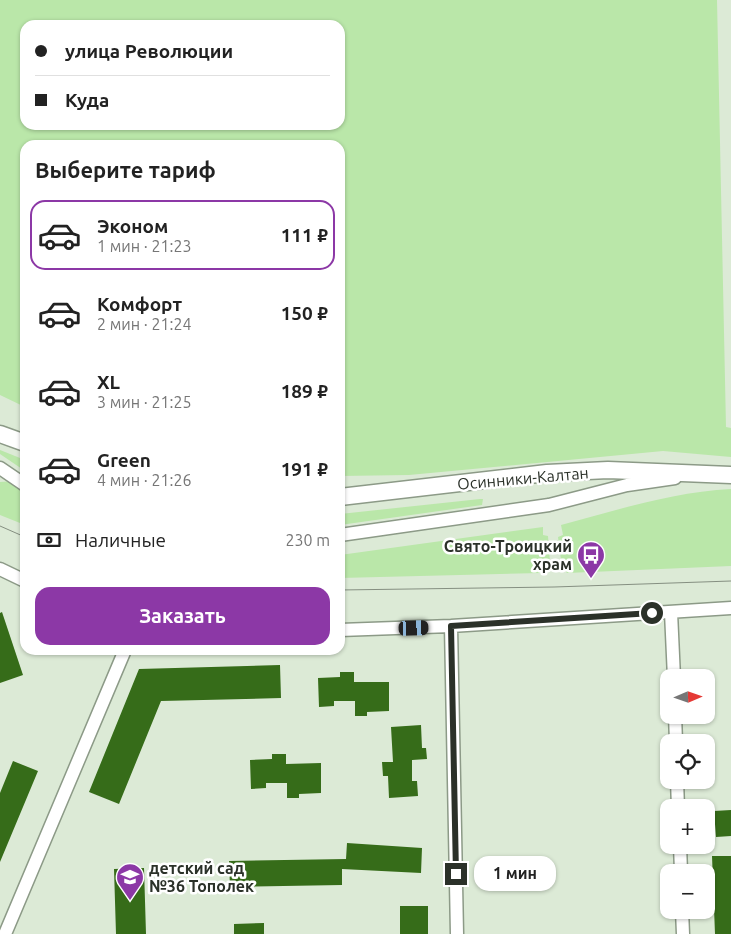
<!DOCTYPE html>
<html lang="ru">
<head>
<meta charset="utf-8">
<style>
  :root { --surface:#fff; --page:#f6f6f6; --text:#222; --muted:#767676; --line:#e0e0e0; --accent:#8c38a6 }
  body { margin:0; font-family:Ubuntu,sans-serif; background:var(--page); color:var(--text); height:100vh; display:flex; flex-direction:column; font-size:19px; white-space:nowrap }
  * { box-sizing:border-box; margin:0 }
  p { font-size:16px; color:var(--muted) }
  .icon { flex:none; width:28px; height:28px; fill:none; stroke:currentColor; stroke-width:2; stroke-linecap:round; stroke-linejoin:round }
  .map { position:relative; flex:1; overflow:hidden }
  .drawer { position:absolute; left:20px; top:140px; width:325px; height:515px; display:flex; flex-direction:column; background:var(--surface); border-radius:15px; box-shadow:0 1px 4px #0004 }
  .drawer>* { flex:none }
  .banner { position:absolute; left:20px; top:20px; width:325px; height:110px; border-radius:15px; box-shadow:0 1px 4px #0004; display:grid; align-content:center; height:110px; padding:0 15px; background:var(--surface) }
  .needle { width:32px; rotate:88deg }
  .tools { position:absolute; left:660px; top:669px; display:grid; gap:10px }
  .tools a { display:grid; place-items:center; width:55px; height:55px; border-radius:10px; background:var(--surface); box-shadow:0 1px 4px #0004; font-size:25px }
  .end { position:absolute; width:22px; height:22px; margin:-11px; border:6px solid #2b3129; background:#fff; box-shadow:0 0 0 2px #fff }
  .from { border-radius:50% }
  .bubble { position:absolute; height:35px; border-radius:15px; background:var(--surface); box-shadow:0 1px 4px #0004; font-size:16px; font-weight:700; line-height:35px; text-align:center }
  .car { position:absolute; width:15px; height:30px; margin:-15px -8px; border-radius:6px; box-shadow:0 0 4px 1px #0007; background:linear-gradient(#222 24%,#8ab4d8 0 40%,#222 0 76%,#8ab4d8 0 86%,#222 0) }
  .banner b { display:flex; align-items:center; gap:18px; height:48px; font-size:19px }
  .banner b+b { border-top:1px solid var(--line) }
  .banner i { width:12px; height:12px; background:var(--text) }
  ul { padding:0; list-style:none }
  li { display:flex; align-items:center; gap:15px; height:70px; margin:0 10px 8px; padding:0 5px; border:2px solid transparent; border-radius:15px }
  li div { flex:1 }
  li b { display:block; font-size:19px }
  li em { font-style:normal; font-weight:700 }
  li.selected { border-color:var(--accent) }
  li>.icon { width:45px; height:45px; stroke-width:1.5 }
  h2 { padding:0 15px; font-size:22px; line-height:60px }
  .pay { display:flex; align-items:center; gap:12px; height:55px; padding:0 15px; font-size:19px }
  .pay p { margin-inline-start:auto }
  .action { display:flex; gap:10px; margin-top:auto; padding:10px 15px }
  .action a { flex:1; height:58px; border-radius:15px; background:var(--accent); color:#fff; font-size:20px; font-weight:700; line-height:58px; text-align:center }
  .map>svg:first-child { display:block }
  .green { fill:#bae7a9; fill-rule:evenodd }
  .building { fill:#366c19 }
  .lines { fill:none; stroke-linecap:round; stroke-linejoin:round }
  .minor-casing { stroke:#8c9a87; stroke-width:15 }
  .major-casing { stroke:#8c9a87; stroke-width:19 }
  .minor { stroke:#fff; stroke-width:12 }
  .major { stroke:#fff; stroke-width:16 }
  .tram { stroke:#858f81; stroke-width:1 }
  .route { stroke:#2b3129; stroke-width:6 }
  .labels { text-anchor:middle; stroke-width:5; stroke-linejoin:round; paint-order:stroke }
  .street-label { font-size:16px; fill:#2b3129; stroke:#fff }
  .poi-label { font-size:16px; font-weight:bold; fill:#2b3129; stroke:#fff; text-anchor:end }
</style>
</head>
<body>
<div class="map">
<svg width="731" height="934" viewBox="0 0 731 934">
  <rect width="100%" height="100%" fill="#dcead6"/>
  <path class="green" d="M0,0H717L726,427L731,428V457L663,451L409,475L340,476V145H25V407L0,395ZM25,25H340V125H25Z
    M0,450L25,460V471L0,454Z
    M15,481L25,487V525L0,515V482Z
    M731,489V566L567,573L562,567L558,537L563,535L561,525C617,510 673,492 731,489Z
    M480,499H483L482,505L340,525V514Z
    M543,527V535L548,536L550,563L542,568L540,573L340,578V555Z"/>
  <path class="building" d="M2,612L23,675L0,683V613Z
    M280,665L281,698L161,701L119,804L89,792L139,669Z
    M340,672H354V682H389V711L367,712V716H355V701H334V706L319,707L318,678L340,677Z
    M421,725L422,748H426L427,759L412,760V781H417L418,796L389,798L388,776H383L382,762H393L391,727Z
    M272,754H286V764L321,763V793L299,794V798H287V783H266V788L251,789L250,760L272,759Z
    M13,761L38,771L0,862V793Z
    M731,810V836L716,837L714,811Z
    M347,843L422,848L421,873L342,869V885L230,887L229,861L346,859Z
    M712,856H731V934H715Z
    M144,868L146,934H116L114,869Z
    M400,906H428V934H400Z
    M264,923V934H234V924Z"/>
  <g class="lines">
    <g class="minor-casing">
      <path id="minor" d="M0,468L25,485
        M340,535L549,505L627,485L675,478
        M0,569L25,581
        M671,612L674,678
        M451,626L457,934
        M340,630L451,626L731,608
        M675,715L676,742
        M677,780L678,808
        M680,845L681,872
        M682,910L683,934
        M5,934L125,650"/>
    </g>
    <g class="major-casing">
      <path id="major" d="M0,434L25,443
        M340,497L547,473L608,470L731,475"/>
    </g>
    <use href="#minor" class="minor"/>
    <use href="#major" class="major"/>
    <path class="tram" d="M0,526L25,537
      M340,590L554,587L731,581"/>
  </g>
  <g class="lines">
    <path class="route" d="M456,874L451,626L652,613"/>
  </g>
  <defs>
    <g id="bus-pin" transform="scale(1.4375)"><path d="M0 17L-7.5 6A9.5 9.5 0 1 1 7.5 6Z" fill="#8c38a6" stroke="#fff"/><path d="M-5-6H5V4H4V6H2V4H-2V6H-4V4H-5ZM-3.5-4V0h7V-4ZM-3.5 1.2v1.5H-2V1.2ZM2 1.2v1.5H3.5V1.2Z" fill="#fff"/></g>
    <g id="school-pin" transform="scale(1.4375)"><path d="M0 17L-7.5 6A9.5 9.5 0 1 1 7.5 6Z" fill="#8c38a6" stroke="#fff"/><path d="M0-5L7-2L0 1L-7-2ZM-4 1L0 2.5L4 1V4Q0 6-4 4Z" fill="#fff"/></g>
  </defs>
  <g fill-rule="evenodd">
    <use href="#bus-pin" x="591" y="555"/>
    <use href="#school-pin" x="130" y="877"/>
  </g>
  <g class="labels">
    <g class="street-label">
      <text transform="translate(523 478) rotate(-5)" y="6">Осинники-Калтан</text>
    </g>
    <g class="poi-label">
      <text x="572" y="552">Свято-Троицкий<tspan x="572" dy="18">храм</tspan></text>
      <text x="149" y="874" text-anchor="start">детский сад<tspan x="149" dy="18">№36 Тополек</tspan></text>
    </g>
  </g>
</svg>
<div class="tools">
<a><svg class="needle" viewBox="-14 -14 28 28"><path d="M0-13l5 13h-10z" fill="#e53935"/><path d="M0 13l5-13h-10z" fill="#767676"/></svg></a>
<a><svg class="icon" aria-label="locate" viewBox="0 0 24 24"><circle cx="12" cy="12" r="6"/><path d="M12 2v4M12 18v4M2 12h4M18 12h4"/></svg></a>
<a>+</a>
<a>−</a>
</div>
<i class="end from" style="left:652px;top:613px"></i>
<i class="end" style="left:456px;top:874px"></i>
<div class="bubble" style="left:474px;top:856px;width:82px">1 мин</div>
<i class="car" style="left:414px;top:628px;rotate:88deg"></i>
<div class="banner">
<b><i class="from"></i>улица Революции</b>
<b><i></i>Куда</b>
</div>
<section class="drawer">
<h2>Выберите тариф</h2>
<ul>
<li class="selected"><svg class="icon" aria-label="car" viewBox="0 0 24 24"><path d="M5 17H2v-5l4-1 3-4h7l3 4 3 1v5h-3M9 17h6M6 11h13"/><circle cx="7" cy="17" r="2"/><circle cx="17" cy="17" r="2"/></svg><div><b>Эконом</b><p>1 мин · 21:23</p></div><em>111 ₽</em></li>
<li><svg class="icon" aria-label="car" viewBox="0 0 24 24"><path d="M5 17H2v-5l4-1 3-4h7l3 4 3 1v5h-3M9 17h6M6 11h13"/><circle cx="7" cy="17" r="2"/><circle cx="17" cy="17" r="2"/></svg><div><b>Комфорт</b><p>2 мин · 21:24</p></div><em>150 ₽</em></li>
<li><svg class="icon" aria-label="car" viewBox="0 0 24 24"><path d="M5 17H2v-5l4-1 3-4h7l3 4 3 1v5h-3M9 17h6M6 11h13"/><circle cx="7" cy="17" r="2"/><circle cx="17" cy="17" r="2"/></svg><div><b>XL</b><p>3 мин · 21:25</p></div><em>189 ₽</em></li>
<li><svg class="icon" aria-label="car" viewBox="0 0 24 24"><path d="M5 17H2v-5l4-1 3-4h7l3 4 3 1v5h-3M9 17h6M6 11h13"/><circle cx="7" cy="17" r="2"/><circle cx="17" cy="17" r="2"/></svg><div><b>Green</b><p>4 мин · 21:26</p></div><em>191 ₽</em></li>
</ul>
<div class="pay"><svg class="icon" aria-label="cash" viewBox="0 0 24 24"><path d="M3 7h18v10H3z"/><circle cx="12" cy="12" r="2"/></svg>Наличные<p>230 m</p></div>
<div class="action"><a>Заказать</a></div>
</section>
</div>
</body>
</html>
